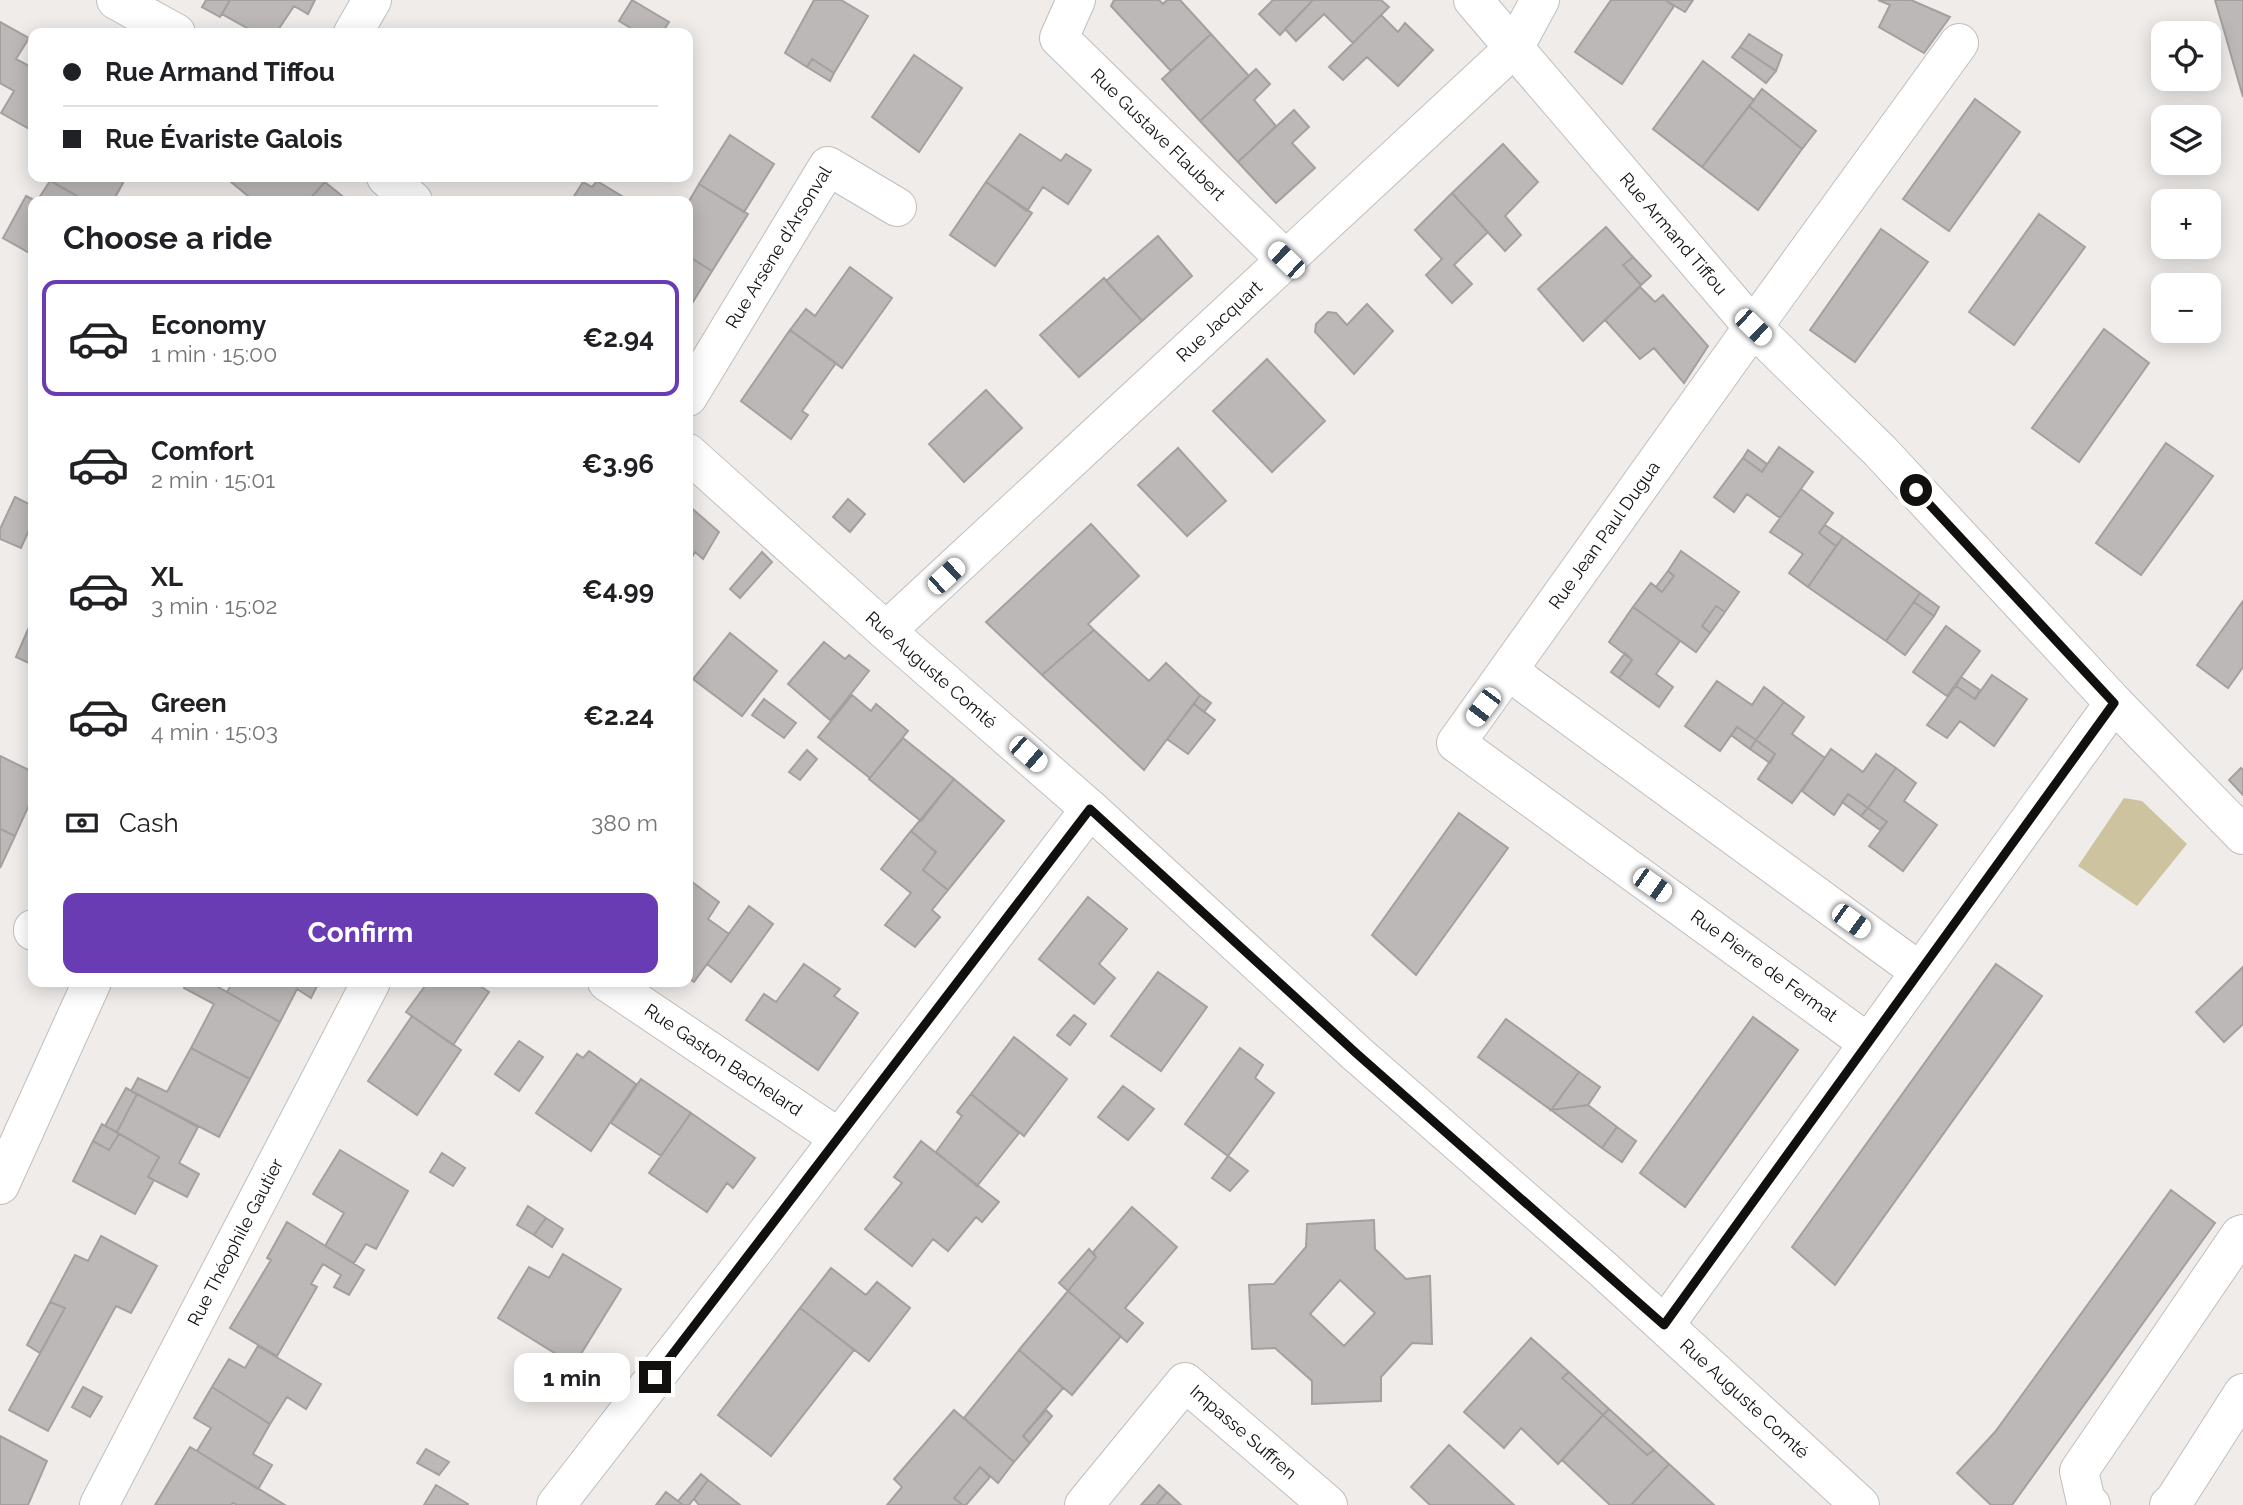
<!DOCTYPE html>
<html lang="en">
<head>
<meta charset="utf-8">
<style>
  :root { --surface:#fff; --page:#f2f2f2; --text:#202124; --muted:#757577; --line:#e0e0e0; --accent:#693cb4 }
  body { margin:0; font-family:Raleway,sans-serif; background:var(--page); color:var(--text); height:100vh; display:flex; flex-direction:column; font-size:26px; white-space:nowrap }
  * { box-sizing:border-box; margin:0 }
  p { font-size:23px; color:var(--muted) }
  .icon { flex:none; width:38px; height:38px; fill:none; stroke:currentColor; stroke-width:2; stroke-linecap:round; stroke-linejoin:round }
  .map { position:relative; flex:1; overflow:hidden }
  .side { position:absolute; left:28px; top:196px; width:665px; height:791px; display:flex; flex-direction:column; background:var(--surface); border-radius:14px; box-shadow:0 4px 18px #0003 }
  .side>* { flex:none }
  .hud { position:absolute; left:28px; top:28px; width:665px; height:154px; border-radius:14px; box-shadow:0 4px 18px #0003; display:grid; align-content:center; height:154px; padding:0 35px; background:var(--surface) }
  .buttons { position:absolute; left:2151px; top:21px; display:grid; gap:14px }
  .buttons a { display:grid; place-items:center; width:70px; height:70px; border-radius:14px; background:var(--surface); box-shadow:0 4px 18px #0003; font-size:35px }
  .end { position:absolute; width:32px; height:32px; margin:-16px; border:9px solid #11100f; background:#fff; box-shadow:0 0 0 4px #fff }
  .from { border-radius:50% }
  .bubble { position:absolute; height:49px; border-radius:14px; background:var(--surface); box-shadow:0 4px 18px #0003; font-size:23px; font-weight:700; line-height:49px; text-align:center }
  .car { position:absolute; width:21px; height:42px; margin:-21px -10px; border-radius:9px; box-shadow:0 0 5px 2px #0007; background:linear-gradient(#fff 24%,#345 0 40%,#fff 0 76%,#345 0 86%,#fff 0) }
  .hud b { display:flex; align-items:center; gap:24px; height:66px; font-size:26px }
  .hud b+b { border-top:2px solid var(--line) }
  .hud i { width:18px; height:18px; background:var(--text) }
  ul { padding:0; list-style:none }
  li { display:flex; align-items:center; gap:21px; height:116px; margin:0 14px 10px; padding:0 21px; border:4px solid transparent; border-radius:14px }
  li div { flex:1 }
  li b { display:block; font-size:26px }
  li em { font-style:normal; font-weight:700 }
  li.current { border-color:var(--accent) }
  li>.icon { width:63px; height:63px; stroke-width:1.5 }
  h2 { padding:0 35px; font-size:32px; line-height:84px }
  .pay { display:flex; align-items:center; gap:18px; height:77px; padding:0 35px; font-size:26px }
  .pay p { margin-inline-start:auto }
  .action { display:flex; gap:14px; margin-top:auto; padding:14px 35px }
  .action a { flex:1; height:80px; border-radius:14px; background:var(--accent); color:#fff; font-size:28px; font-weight:700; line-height:80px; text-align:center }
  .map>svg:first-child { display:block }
  .green { fill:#cdc39e }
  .building { fill:#bcb8b8; stroke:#a4a0a0; stroke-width:2; fill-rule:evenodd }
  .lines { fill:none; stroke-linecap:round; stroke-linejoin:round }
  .minor-casing { stroke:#c1bebc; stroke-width:40 }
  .minor { stroke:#fff; stroke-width:38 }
  .route { stroke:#11100f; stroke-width:9 }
  .labels { text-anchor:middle; stroke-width:5; stroke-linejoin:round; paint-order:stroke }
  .street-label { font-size:18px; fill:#11100f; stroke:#fff }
</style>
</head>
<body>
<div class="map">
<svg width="2243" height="1505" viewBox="0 0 2243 1505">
  <rect width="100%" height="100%" fill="#efecea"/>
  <path class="green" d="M2124,798L2142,801L2187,844L2137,906L2078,866Z"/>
  <path class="building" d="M206,0H230L220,17L202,7Z
    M230,0H315L308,14L294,6L276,33H256L222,14Z
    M632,0L669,22L662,33H639L619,21Z
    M814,0H841L868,16L834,73L812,59L807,67L785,53Z
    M1114,0H1159L1163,4L1167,0H1180L1211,34L1171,71L1111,6Z
    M1273,0H1313L1280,35L1259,14Z
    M1313,0H1381L1389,7L1353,43L1324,14L1296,41L1285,29Z
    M1611,0H1665L1674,6L1622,84L1575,52Z
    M1665,0H1693L1685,12Z
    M1878,0H1911L1950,17L1924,53L1879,27L1890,5Z
    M2215,0H2243V97L2225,34Z
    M1381,15L1398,32L1405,23L1433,50L1398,86L1367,57L1343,80L1329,67Z
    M0,22L29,38L16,59L33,68V131L1,113L14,91L0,83Z
    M1211,34L1249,76L1200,121L1162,79Z
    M1749,34L1782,55L1776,71L1740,47Z
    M1740,47L1776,71L1766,83L1732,57Z
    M914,55L962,88L919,152L872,117Z
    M812,59L834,73L830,81L807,67Z
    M1703,61L1754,100L1702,167L1653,129Z
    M1256,69L1270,84L1254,100L1276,126L1238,162L1200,121Z
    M1762,89L1816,131L1802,149L1749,106Z
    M1975,99L2020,132L1949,231L1903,199Z
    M1749,106L1802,149L1758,210L1702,167Z
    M1294,110L1309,127L1292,143L1315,168L1276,203L1238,162Z
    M1020,134L1061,161L1066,154L1091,170L1068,204L1043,187L1027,211L986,182Z
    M730,135L774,164L744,212L699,184Z
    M1503,144L1538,182L1505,216L1521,235L1505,251L1452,193Z
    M44,177H113L123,183L113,201H86Z
    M225,177H319L325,182L308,201H254Z
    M50,181L86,201H37Z
    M597,181L630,201H571L583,182L592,187Z
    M325,182L347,200L348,201H308Z
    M986,182L1032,213L995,266L950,235Z
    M699,184L748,214L712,271L688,256V203Z
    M1452,193L1488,232L1454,265L1472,284L1452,303L1426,275L1442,259L1415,230Z
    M26,196L36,201H33V255L3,238Z
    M2039,214L2085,247L2014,345L1969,312Z
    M1606,227L1633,257L1623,265L1641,285L1583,341L1538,289Z
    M1881,229L1928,262L1855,362L1810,330Z
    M1158,236L1192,276L1142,321L1106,281Z
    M688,256L712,271L688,310Z
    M1633,257L1651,276L1641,285L1623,265Z
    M850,267L892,298L842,368L790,330L806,309L815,316Z
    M1104,278L1142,321L1079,377L1040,335Z
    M1640,287L1655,302L1663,295L1708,346L1684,383L1654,348L1640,359L1605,320Z
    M1367,304L1393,331L1354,374L1315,332L1316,324L1328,312L1336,313L1347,325Z
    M2104,329L2149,363L2079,462L2032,428Z
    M790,330L836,363L802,411L808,415L791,439L741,401Z
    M1267,359L1325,421L1272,472L1213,411Z
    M986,390L1022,428L964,482L929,444Z
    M2166,443L2213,476L2141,575L2096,543Z
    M1779,447L1813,472L1780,518L1747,494L1734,512L1714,497L1743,458L1762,472Z
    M1178,448L1226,501L1187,536L1138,485Z
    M1748,450L1767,464L1762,472L1743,458Z
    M1801,489L1833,513L1819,533L1836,546L1808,587L1789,573L1803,554L1770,532Z
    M15,497L33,506V521L21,548L0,539V529Z
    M848,499L865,514L850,532L833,517Z
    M688,505L719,532L703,559L695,552L688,564Z
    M1091,524L1139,576L1088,624L1094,630L1042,675L986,622Z
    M1825,525L1843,537L1836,546L1819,533Z
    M1843,537L1920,593L1886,641L1808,587Z
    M1681,551L1739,592L1725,612L1716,606L1702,626L1710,633L1696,652L1633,607L1651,583L1662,592L1674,576L1668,571Z
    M762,552L772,562L740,598L730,589Z
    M1668,571L1674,576L1662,592L1656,587Z
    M1920,593L1939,607L1934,616L1914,602Z
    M2243,601V667L2228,688L2197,665Z
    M1914,602L1934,616L1905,655L1886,641Z
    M1716,606L1725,612L1710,633L1702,626Z
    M1633,607L1680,641L1656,674L1673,687L1659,707L1619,678L1632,660L1609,642Z
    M33,618V665L16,657Z
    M1946,626L1980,651L1947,696L1913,672Z
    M1094,630L1149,681L1166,663L1200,695L1144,770L1042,675Z
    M730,633L777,671L742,716L693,679Z
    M824,642L845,659L849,655L869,671L830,720L788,684Z
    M1625,653L1632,660L1619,678L1611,672Z
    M1992,675L2027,699L1994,746L1960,721L1947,738L1927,725L1956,686L1975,699Z
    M1961,677L1980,690L1975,699L1956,686Z
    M1717,681L1752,705L1764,687L1784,702L1756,740L1737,727L1720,751L1685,726Z
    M852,695L871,711L876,704L908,731L870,778L818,737Z
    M1200,695L1211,703L1204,712L1194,704Z
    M764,699L796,723L784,738L752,715Z
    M1784,702L1804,717L1792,734L1825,758L1792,803L1758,779L1775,754L1756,740Z
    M1194,704L1215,720L1188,754L1167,739Z
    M1737,727L1756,740L1750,749L1731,735Z
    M903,738L954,779L921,821L869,779Z
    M1756,740L1775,754L1770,763L1750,749Z
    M1831,749L1863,772L1876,754L1896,768L1868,808L1848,794L1834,815L1802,791Z
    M807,750L817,759L800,780L789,772Z
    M0,756L33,772V796L15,836L0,829Z
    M1896,768L1916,783L1904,801L1937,825L1903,871L1869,846L1887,822L1868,808Z
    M2241,768L2243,770V795L2229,780Z
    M954,779L1004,821L948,890L923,870L936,852L911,831Z
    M1848,794L1868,808L1861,816L1842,802Z
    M1868,808L1887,822L1880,830L1861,816Z
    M1459,813L1508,848L1416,975L1372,935Z
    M0,829L15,836L0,868Z
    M911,831L936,852L923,870L948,890L932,910L940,917L915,947L885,925L911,893L881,869Z
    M688,879L719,902L708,919L729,934L694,982L688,978Z
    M1088,897L1127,929L1099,964L1115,978L1094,1004L1039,959Z
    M749,906L773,924L731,982L707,964Z
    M804,964L840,989L834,996L858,1013L818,1070L746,1020L764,994L776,1002Z
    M1996,964L2042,996L1835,1285L1792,1247Z
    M2243,967V1024L2224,1042L2196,1012Z
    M1158,972L1207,1007L1161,1071L1111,1036Z
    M187,982H209L280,1022L250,1079L191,1048L214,1004L184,988Z
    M233,982H319L311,998L297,989L280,1022L227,992Z
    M428,982H474L489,992L453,1045L406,1012Z
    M1074,1015L1086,1024L1070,1045L1057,1035Z
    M412,1016L461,1050L417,1115L368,1081Z
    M1753,1017L1798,1050L1685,1207L1640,1173Z
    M1506,1019L1579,1072L1551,1110L1478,1057Z
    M1014,1037L1067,1079L1024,1136L971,1094Z
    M519,1041L543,1057L519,1091L495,1074Z
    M191,1048L250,1079L219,1137L131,1091L138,1078L167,1092Z
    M1240,1048L1263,1065L1255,1078L1274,1093L1228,1156L1185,1124Z
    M589,1051L636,1084L591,1151L536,1113L577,1054L583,1058Z
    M1579,1072L1600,1087L1588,1105L1551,1110Z
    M641,1079L691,1113L661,1156L611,1123Z
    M1123,1086L1154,1109L1128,1140L1098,1117Z
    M126,1088L137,1094L117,1132L105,1126Z
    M137,1094L198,1127L179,1163L199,1174L187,1197L148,1177L159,1157L117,1132Z
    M971,1094L1019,1133L977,1186L936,1152L962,1116L957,1112Z
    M1588,1105L1617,1127L1602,1148L1551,1110Z
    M691,1113L755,1158L733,1188L727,1183L707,1212L649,1173Z
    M102,1124L119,1134L109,1150L93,1141Z
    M1617,1127L1636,1141L1622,1162L1602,1148Z
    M119,1134L159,1157L148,1177L154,1180L135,1214L73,1181L93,1141L109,1150Z
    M921,1141L999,1202L982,1222L976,1217L948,1251L933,1239L912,1266L865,1229L902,1183L894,1177Z
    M340,1150L408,1191L376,1249L366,1244L354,1263L325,1246L344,1213L313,1194Z
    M442,1153L465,1168L453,1186L430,1172Z
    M1228,1156L1248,1171L1230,1191L1212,1178Z
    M2171,1190L2215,1223L2012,1505H1991L1957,1473L1995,1432Z
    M528,1206L546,1218L534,1235L517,1225Z
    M1132,1207L1177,1247L1125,1308L1143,1323L1127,1342L1068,1291L1096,1257L1093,1252Z
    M546,1218L563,1229L552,1247L534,1235Z
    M1374,1220L1375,1249L1406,1279L1430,1276L1432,1344L1412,1343L1381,1377V1401L1312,1404V1381L1275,1348L1252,1349L1249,1285L1274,1284L1306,1247L1307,1224ZM1340,1280L1375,1313L1344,1346L1310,1314Z
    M287,1222L364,1270L349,1295L334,1287L341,1275L323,1264L311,1284L317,1287L277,1356L230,1328L271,1260L267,1258Z
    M101,1236L157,1266L131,1313L116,1306L48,1431L9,1410L65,1308L50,1302L75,1255L88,1261Z
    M1089,1249L1096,1257L1068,1291L1059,1283Z
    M563,1254L621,1289L574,1365L498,1318L529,1267L549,1278Z
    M831,1268L866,1295L877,1282L910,1308L869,1361L800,1308Z
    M1068,1291L1121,1336L1072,1395L1019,1350Z
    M50,1302L65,1308L40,1353L27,1345Z
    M800,1308L854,1350L771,1456L718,1415Z
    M1531,1338L1569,1372L1562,1378L1603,1415L1558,1464L1521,1428L1504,1448L1464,1412Z
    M258,1346L321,1384L306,1409L287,1397L270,1424L212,1387L229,1359L245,1368Z
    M1019,1350L1063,1388L1023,1436L1030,1443L1014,1462L964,1418Z
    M1569,1372L1609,1409L1603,1415L1562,1378Z
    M83,1387L102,1397L90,1417L72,1407Z
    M212,1387L270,1424L253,1454L272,1465L258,1489L197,1451L211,1428L194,1418Z
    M1609,1409L1654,1450L1647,1455L1603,1415Z
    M954,1410L1014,1462L998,1483L980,1467L954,1498L963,1505H887L902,1487L894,1479Z
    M1046,1410L1052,1416L1030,1443L1023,1436Z
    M1603,1415L1647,1455L1654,1450L1669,1464L1631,1505H1610L1562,1460Z
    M0,1436L47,1461L28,1505H0Z
    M1449,1445L1514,1505H1430L1411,1487Z
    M190,1447L197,1451L285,1505H237L233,1503L231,1505H155Z
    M426,1449L449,1462L439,1475L417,1463Z
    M1669,1464L1714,1505H1631Z
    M980,1467L990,1477L966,1505H963L954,1498Z
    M701,1474L708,1480L689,1505H683L678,1501Z
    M708,1480L740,1505H699L694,1499Z
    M436,1485L468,1504V1505H424Z
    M1159,1485L1167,1492L1156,1505H1141Z
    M666,1492L678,1501L683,1505H656Z
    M1167,1492L1181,1505H1156Z"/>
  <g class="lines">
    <g class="minor-casing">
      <g id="minor">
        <path d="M116,0L176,33"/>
        <path id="s1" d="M1076,0L1059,38L1286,260"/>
        <path id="s2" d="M1473,0L1753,327L1880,451L2114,703L2243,835"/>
        <path d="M353,33L372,0"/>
        <path d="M386,177L413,201"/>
        <path id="s3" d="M688,397L828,166L897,207"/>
        <path id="s4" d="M688,453L886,631L1090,809L1356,1053L1604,1270L1860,1505"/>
        <path id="s5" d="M886,631L1514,48L1540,0"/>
        <path d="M1510,670L1526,684L1919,971"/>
        <path d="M33,929V931"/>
        <path id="s6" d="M607,982L839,1138"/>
        <path id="s7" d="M1868,1043L1456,743L1753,327L1959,43"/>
        <path d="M0,1185L92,982"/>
        <path d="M1665,1325L2114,703"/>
        <path id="s8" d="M99,1505L371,982"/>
        <path d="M556,1505L754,1250L1090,809"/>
        <path id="s9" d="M1084,1505L1185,1382L1328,1505"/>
        <path d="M2091,1505L2086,1502L2079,1471L2240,1235L2243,1234"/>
        <path d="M2169,1505L2172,1504L2243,1393"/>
      </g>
    </g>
    <use href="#minor" class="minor"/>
  </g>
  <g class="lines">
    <path class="route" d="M655,1377L1090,809L1356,1053L1664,1325L2114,703L1916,490"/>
  </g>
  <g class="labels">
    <g class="street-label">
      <text dy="6" stroke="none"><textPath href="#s1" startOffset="180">Rue Gustave Flaubert</textPath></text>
      <text dy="6" stroke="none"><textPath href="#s2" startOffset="308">Rue Armand Tiffou</textPath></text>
      <text dy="6" stroke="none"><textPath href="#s3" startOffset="175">Rue Arsène d'Arsonval</textPath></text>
      <text dy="6" stroke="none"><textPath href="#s5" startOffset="455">Rue Jacquart</textPath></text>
      <text dy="6" stroke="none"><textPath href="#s7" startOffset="765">Rue Jean Paul Dugua</textPath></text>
      <text dy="6" stroke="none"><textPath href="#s4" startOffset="326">Rue Auguste Comté</textPath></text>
      <text transform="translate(1764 966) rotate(36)" y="6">Rue Pierre de Fermat</text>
      <text dy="6" stroke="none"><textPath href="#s6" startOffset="140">Rue Gaston Bachelard</textPath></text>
      <text dy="6" stroke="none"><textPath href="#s8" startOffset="296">Rue Théophile Gautier</textPath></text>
      <text dy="6" stroke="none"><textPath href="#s4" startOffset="1418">Rue Auguste Comté</textPath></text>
      <text dy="6" stroke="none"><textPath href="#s9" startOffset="236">Impasse Suffren</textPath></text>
    </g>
  </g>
</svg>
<div class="buttons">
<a><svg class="icon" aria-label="locate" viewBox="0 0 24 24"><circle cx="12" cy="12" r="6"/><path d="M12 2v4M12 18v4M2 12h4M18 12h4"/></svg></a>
<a><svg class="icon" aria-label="layers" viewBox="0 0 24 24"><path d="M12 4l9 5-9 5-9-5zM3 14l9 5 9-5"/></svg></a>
<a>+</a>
<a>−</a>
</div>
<i class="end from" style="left:1916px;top:490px"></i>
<i class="end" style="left:655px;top:1377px"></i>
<div class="bubble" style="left:514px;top:1353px;width:116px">1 min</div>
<i class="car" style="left:1286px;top:260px;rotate:314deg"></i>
<i class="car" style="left:1753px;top:327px;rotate:134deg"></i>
<i class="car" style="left:946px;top:576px;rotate:47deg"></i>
<i class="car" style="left:1483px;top:707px;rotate:217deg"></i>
<i class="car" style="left:1028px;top:754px;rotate:131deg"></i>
<i class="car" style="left:1652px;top:885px;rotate:125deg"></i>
<i class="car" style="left:1851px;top:921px;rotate:126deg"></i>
<div class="hud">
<b><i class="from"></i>Rue Armand Tiffou</b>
<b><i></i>Rue Évariste Galois</b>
</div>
<section class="side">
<h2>Choose a ride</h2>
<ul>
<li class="current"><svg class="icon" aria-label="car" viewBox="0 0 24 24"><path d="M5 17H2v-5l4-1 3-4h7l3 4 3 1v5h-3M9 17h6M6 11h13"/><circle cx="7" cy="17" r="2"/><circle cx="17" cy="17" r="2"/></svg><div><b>Economy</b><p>1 min · 15:00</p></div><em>€2.94</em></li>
<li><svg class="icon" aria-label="car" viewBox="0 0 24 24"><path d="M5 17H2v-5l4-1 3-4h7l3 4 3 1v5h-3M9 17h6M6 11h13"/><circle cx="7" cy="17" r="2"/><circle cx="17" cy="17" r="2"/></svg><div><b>Comfort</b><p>2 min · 15:01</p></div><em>€3.96</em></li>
<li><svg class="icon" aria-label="car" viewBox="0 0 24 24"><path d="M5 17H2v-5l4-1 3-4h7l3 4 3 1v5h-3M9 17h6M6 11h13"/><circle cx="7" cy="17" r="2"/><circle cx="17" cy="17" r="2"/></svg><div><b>XL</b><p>3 min · 15:02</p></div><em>€4.99</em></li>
<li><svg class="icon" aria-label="car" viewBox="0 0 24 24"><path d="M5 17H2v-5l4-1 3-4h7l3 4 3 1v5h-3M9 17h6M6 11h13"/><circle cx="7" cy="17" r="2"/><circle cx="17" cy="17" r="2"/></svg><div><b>Green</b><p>4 min · 15:03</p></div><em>€2.24</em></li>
</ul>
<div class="pay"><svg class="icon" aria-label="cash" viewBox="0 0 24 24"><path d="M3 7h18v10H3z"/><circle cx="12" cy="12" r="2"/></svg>Cash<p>380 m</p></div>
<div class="action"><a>Confirm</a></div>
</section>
</div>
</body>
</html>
